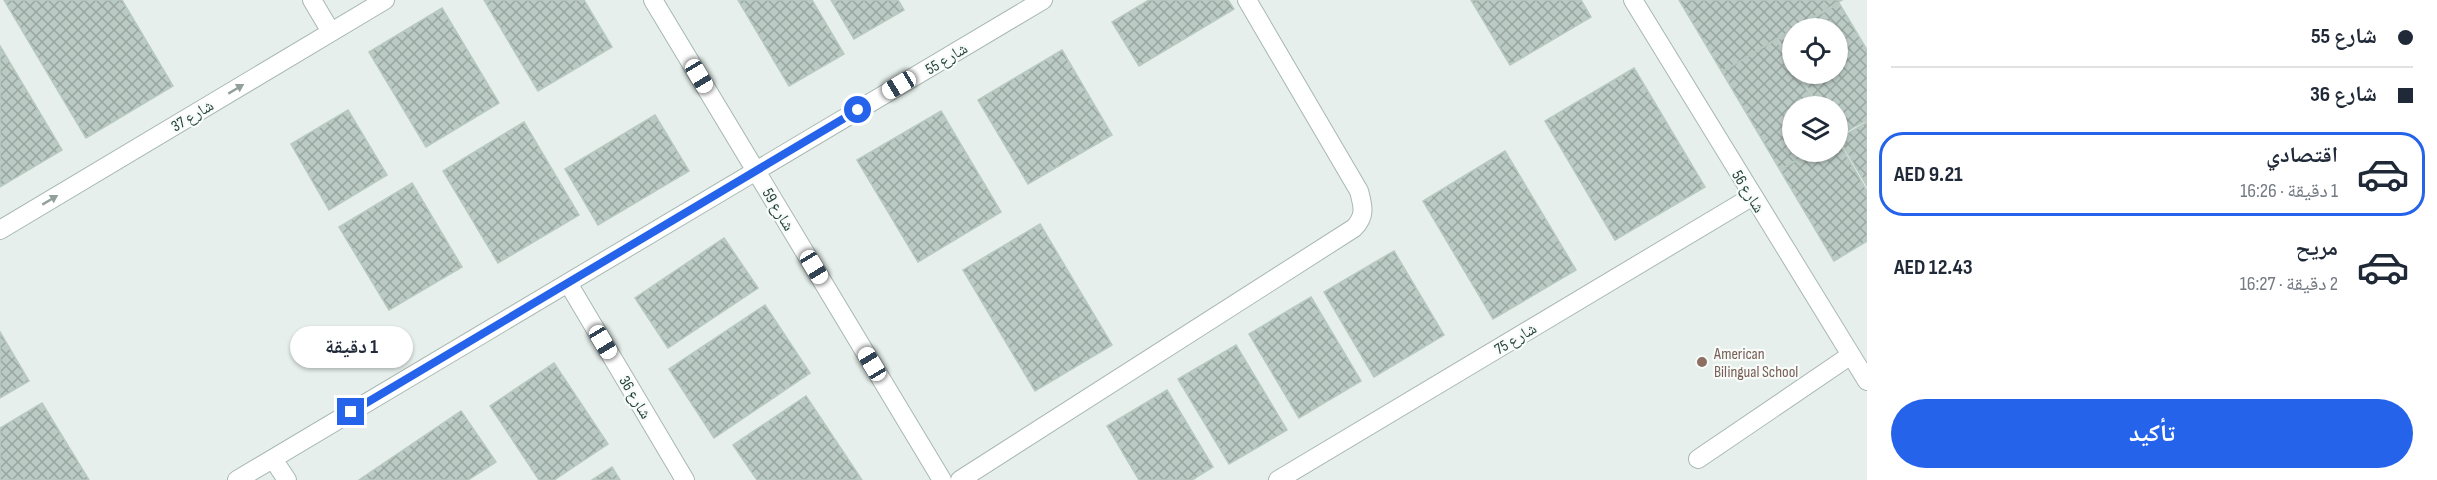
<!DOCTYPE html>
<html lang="ar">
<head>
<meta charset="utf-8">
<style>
  :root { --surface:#fff; --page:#f6f6f7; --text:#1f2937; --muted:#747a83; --line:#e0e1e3; --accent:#2563eb }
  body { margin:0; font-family:"Sofia Sans Condensed","Noto Naskh Arabic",sans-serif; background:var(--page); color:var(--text); direction:rtl; height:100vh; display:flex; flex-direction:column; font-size:22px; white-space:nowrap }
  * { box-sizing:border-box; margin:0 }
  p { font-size:20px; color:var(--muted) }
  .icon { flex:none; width:33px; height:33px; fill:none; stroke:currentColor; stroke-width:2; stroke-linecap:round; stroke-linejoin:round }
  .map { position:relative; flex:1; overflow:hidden; direction:ltr }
  .sheet { display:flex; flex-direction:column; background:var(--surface); width:570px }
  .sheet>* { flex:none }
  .banner { display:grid; align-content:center; height:132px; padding:0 24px; background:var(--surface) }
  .controls { position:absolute; left:1782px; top:18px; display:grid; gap:12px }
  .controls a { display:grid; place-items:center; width:66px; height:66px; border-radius:50%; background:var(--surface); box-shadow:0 2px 4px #0004; font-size:30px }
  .end { position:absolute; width:27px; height:27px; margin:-14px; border:8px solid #2563eb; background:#fff; box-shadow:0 0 0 3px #fff }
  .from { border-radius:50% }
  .bubble { position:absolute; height:42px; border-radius:21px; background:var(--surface); box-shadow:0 2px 4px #0004; font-size:20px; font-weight:700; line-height:42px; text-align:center; direction:rtl }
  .car { position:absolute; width:18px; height:36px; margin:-18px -9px; border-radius:8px; box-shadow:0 0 4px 2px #0007; background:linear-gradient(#fff 24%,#345 0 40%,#fff 0 76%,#345 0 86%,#fff 0) }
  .banner b { display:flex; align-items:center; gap:21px; height:57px; font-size:22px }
  .banner b+b { border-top:2px solid var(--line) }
  .banner i { width:15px; height:15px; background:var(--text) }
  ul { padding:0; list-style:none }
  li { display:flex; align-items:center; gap:18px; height:84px; margin:0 12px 9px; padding:0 12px; border:3px solid transparent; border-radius:24px }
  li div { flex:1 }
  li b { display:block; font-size:22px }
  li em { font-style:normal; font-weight:700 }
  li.on { border-color:var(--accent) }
  li>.icon { width:54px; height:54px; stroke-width:1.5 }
  .action { display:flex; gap:12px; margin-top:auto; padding:12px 24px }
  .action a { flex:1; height:69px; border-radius:36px; background:var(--accent); color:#fff; font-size:24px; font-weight:700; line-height:69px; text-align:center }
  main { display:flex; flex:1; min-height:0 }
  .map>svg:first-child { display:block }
  .building { fill:url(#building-cross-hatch); stroke:#b8c9c2; stroke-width:1.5 }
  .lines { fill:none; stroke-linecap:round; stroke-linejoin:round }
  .minor-casing { stroke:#a8b8b2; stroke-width:20 }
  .minor { stroke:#fff; stroke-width:18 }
  .oneway { fill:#92a09c }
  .route { stroke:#2563eb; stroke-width:8 }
  .education-dot { fill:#8d6e63; stroke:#f7fbf9; stroke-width:2 }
  .labels { text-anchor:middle; stroke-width:4.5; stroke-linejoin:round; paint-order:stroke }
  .street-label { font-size:16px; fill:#24423a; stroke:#f7fbf9 }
  .education-label { font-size:16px; fill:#785e54; stroke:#f7fbf9; text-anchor:start }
</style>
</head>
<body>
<main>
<section class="sheet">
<div class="banner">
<b><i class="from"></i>شارع 55</b>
<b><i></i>شارع 36</b>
</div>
<ul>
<li class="on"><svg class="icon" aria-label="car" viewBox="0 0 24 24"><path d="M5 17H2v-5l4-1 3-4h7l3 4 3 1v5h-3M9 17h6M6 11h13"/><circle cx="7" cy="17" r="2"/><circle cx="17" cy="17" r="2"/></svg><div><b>اقتصادي</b><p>1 دقيقة · 16:26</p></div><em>AED 9.21</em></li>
<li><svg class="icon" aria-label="car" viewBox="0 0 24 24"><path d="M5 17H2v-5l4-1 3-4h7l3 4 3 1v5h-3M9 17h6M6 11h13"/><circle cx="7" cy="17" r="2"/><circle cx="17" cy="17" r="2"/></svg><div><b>مريح</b><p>2 دقيقة · 16:27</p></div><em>AED 12.43</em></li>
</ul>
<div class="action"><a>تأكيد</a></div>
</section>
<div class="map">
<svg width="1867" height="480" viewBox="0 0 1867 480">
  <defs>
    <pattern id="building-cross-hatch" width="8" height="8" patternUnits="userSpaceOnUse" patternTransform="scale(1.5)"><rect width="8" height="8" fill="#bbcac4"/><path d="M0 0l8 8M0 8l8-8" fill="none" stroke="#98a6a0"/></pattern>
  </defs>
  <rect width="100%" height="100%" fill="#e6efeb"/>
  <path class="building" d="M4,0H122L173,86L86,138Z
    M484,0H584L612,47L538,91Z
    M738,0H812L844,54L789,86Z
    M831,0H898L904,10L854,39Z
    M1149,0H1228L1234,9L1139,66L1112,22Z
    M1471,0H1581L1591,17L1510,65Z
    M1679,0H1842L1722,72Z
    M1839,3L1867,50V120L1838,136V106H1819L1799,74H1838V28H1796Z
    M442,8L499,103L426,147L369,52Z
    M1792,31V63L1778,39Z
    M1776,39L1792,66V74H1797L1817,106H1792V152H1810L1780,170L1722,72Z
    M0,46L62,150L0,187Z
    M1062,50L1112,135L1028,184L978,100Z
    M1634,68L1705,187L1615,240L1545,121Z
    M348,110L387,175L329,210L291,144Z
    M941,111L1001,212L918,262L857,160Z
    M655,115L689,171L598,225L565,169Z
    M524,122L579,215L498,263L443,171Z
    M1867,122V186L1839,139Z
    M1838,141L1867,191V241L1834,261L1780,170L1810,152H1838Z
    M1505,151L1576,270L1493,319L1423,201Z
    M412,183L462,267L389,310L339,227Z
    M1040,224L1112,345L1035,391L963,270Z
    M724,238L758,288L668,348L635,298Z
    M1394,251L1444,335L1374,377L1324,292Z
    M1311,297L1361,381L1299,418L1249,334Z
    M765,305L810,373L714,438L669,369Z
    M0,332L29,381L0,398Z
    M1236,345L1287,430L1229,464L1178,379Z
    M554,363L608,444L554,480H539L490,406Z
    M1167,390L1213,467L1192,480H1139L1107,426Z
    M806,396L862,480H757L733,445Z
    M42,403L89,480H0V428Z
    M461,411L496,462L468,480H359Z
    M612,467L620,480H592Z"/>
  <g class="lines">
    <g class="minor-casing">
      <path id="minor" d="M312,0L331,32
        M653,0L942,480
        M1633,0L1867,381
        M0,230L385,0
        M568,283L685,480
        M273,459L287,480
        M1698,459L1851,355
        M237,480L1043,0
        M960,480L1354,228C1366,216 1363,206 1359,191L1247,0
        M1278,480L1753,196"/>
    </g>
    <use href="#minor" class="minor"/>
  </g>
  <defs><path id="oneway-solid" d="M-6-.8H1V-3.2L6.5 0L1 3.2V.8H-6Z" transform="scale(1.5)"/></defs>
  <g class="oneway">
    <use href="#oneway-solid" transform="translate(236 89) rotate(-31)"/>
    <use href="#oneway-solid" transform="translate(50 200) rotate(-31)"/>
  </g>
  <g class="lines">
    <path class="route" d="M351,412L858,110"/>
  </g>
  <circle class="education-dot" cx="1702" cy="362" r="6"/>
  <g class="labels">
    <g class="street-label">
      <text transform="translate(946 58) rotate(-31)" y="6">شارع 55</text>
      <text transform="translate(192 115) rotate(-31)" y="6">شارع 37</text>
      <text transform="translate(1749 191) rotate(58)" y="6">شارع 56</text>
      <text transform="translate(779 209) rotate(59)" y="6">شارع 59</text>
      <text transform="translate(1515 338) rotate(-31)" y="6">شارع 75</text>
      <text transform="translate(636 397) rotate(59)" y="6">شارع 36</text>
    </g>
    <g class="education-label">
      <text x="1714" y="359">American<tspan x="1714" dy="18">Bilingual School</tspan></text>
    </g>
  </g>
</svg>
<div class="controls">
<a><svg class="icon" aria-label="locate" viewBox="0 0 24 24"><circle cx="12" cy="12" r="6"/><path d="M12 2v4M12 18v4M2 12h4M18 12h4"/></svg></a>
<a><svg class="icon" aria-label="layers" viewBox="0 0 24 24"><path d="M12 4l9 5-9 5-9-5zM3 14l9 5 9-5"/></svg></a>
</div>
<i class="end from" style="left:858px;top:110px"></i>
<i class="end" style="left:351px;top:412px"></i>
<div class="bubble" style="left:290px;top:326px;width:123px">1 دقيقة</div>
<i class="car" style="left:699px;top:76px;rotate:149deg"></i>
<i class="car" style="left:899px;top:85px;rotate:239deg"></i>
<i class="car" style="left:814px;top:267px;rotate:149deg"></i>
<i class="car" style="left:603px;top:342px;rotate:149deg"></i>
<i class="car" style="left:872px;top:364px;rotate:329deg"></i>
</div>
</main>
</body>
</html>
